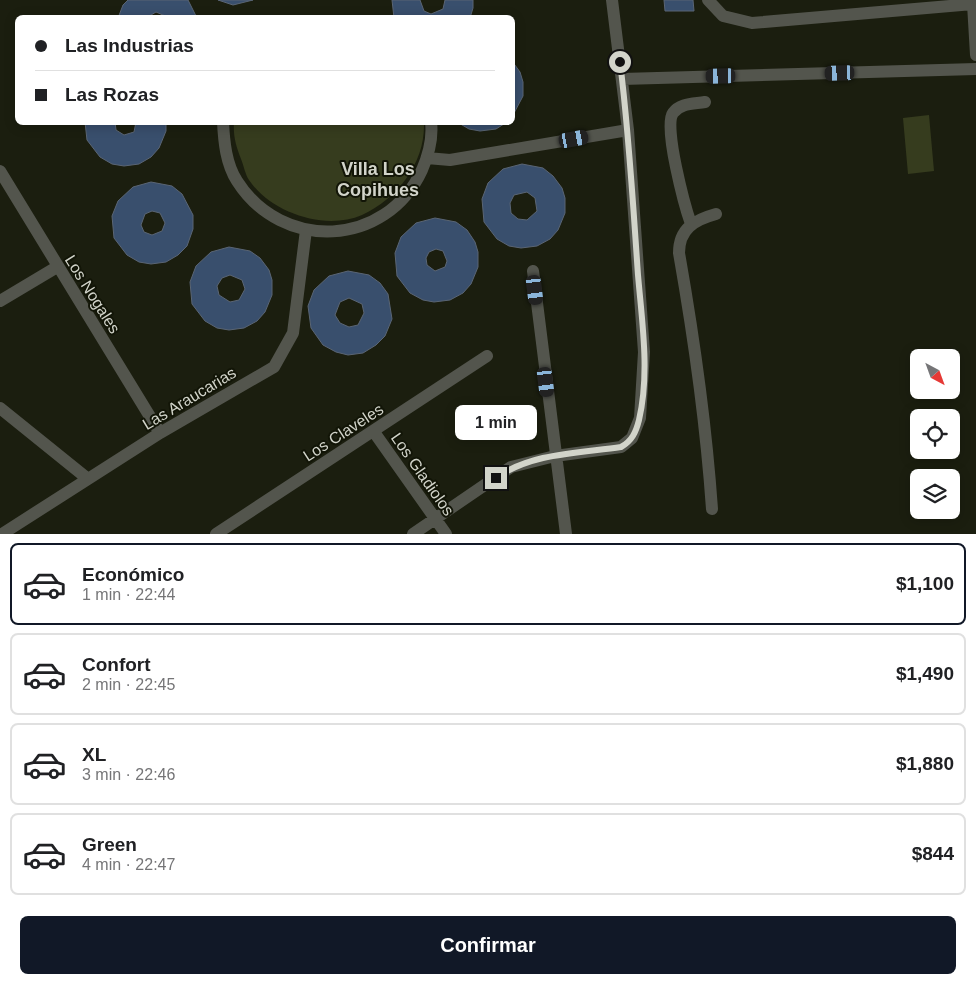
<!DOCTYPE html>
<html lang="es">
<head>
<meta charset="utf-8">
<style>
  :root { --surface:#fff; --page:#f2f2f2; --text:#202124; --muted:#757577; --line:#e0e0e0; --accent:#111827 }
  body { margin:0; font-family:Arial,sans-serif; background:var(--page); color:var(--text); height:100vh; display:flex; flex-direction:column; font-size:19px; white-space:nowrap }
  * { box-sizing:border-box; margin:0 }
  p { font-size:16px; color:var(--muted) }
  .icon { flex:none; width:28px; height:28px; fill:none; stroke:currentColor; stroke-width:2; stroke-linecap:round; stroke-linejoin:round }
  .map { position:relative; height:534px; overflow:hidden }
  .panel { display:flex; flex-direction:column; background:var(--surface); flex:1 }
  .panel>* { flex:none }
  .hud { position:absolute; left:15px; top:15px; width:500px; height:110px; border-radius:8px; box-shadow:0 2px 12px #0003; display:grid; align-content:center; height:110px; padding:0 20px; background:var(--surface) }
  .needle { width:32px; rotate:139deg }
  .tools { position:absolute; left:910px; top:349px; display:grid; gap:10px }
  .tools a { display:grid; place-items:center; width:50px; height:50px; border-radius:8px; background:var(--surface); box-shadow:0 2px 12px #0003; font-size:25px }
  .end { position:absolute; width:22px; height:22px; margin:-11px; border:6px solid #d2d4ca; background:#111; box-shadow:0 0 0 2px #111 }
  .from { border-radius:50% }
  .bubble { position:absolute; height:35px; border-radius:8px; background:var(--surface); box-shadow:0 2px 12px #0003; font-size:16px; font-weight:700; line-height:35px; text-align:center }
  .car { position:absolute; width:15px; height:30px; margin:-15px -8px; border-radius:6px; box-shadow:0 0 4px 1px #0007; background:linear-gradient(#222 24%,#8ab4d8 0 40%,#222 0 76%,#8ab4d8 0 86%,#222 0) }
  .hud b { display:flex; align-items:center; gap:18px; height:48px; font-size:19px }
  .hud b+b { border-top:1px solid var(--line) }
  .hud i { width:12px; height:12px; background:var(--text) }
  ul { padding:9px 0 0; list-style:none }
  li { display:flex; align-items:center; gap:15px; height:82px; margin:0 10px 8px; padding:0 10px; border:2px solid var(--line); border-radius:8px }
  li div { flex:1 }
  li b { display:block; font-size:19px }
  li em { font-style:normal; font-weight:700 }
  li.active { border-color:var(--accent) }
  li>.icon { width:45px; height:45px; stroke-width:1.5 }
  .button { display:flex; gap:10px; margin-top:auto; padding:10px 20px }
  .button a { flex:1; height:58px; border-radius:8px; background:var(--accent); color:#fff; font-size:20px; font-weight:700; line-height:58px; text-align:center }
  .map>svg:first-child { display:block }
  .green { fill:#363c1e }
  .building { fill:#394f6d; stroke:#5a6574; fill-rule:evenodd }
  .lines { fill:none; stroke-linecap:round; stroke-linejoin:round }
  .minor { stroke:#53554d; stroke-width:12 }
  .route { stroke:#d2d4ca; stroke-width:6 }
  .labels { text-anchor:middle; stroke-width:4; stroke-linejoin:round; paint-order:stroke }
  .street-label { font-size:16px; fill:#d2d4ca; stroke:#121507 }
  .neighbourhood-label { font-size:18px; font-weight:bold; fill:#d2d4ca; stroke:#121507 }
</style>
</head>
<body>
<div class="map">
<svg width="976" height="534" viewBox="0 0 976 534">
  <rect width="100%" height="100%" fill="#1b1e0f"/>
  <path class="green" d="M929,115L934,171L908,174L903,118Z
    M234,122L424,123C425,163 398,198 362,215C325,231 271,213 249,180C245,174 244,166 241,159C236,146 233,136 234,122Z"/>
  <path class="building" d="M128,0H188L197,18H170L156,12L146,18H118L123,5Z
    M218,0H253L233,5Z
    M392,0H420L424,11L431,14L443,9L445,0H473V8L470,18H394Z
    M664,0H693L694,11H665Z
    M512,61L520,72L523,82V96L512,117Z
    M85,122H115L116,130L124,135L134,132L136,122H166V131L159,148L151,157L139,164L124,166L112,164L100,157L87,140Z
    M457,122H507L496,129L480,131L469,129Z
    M522,164L543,168L553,176L562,188L565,198V213L558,230L550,239L537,246L521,248L509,246L497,239L484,222L482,199L488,183L503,169ZM527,192L535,198L537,211L527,220L518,219L511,213L510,203L514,195Z
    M151,182L172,186L182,194L193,215V229L187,246L178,255L166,262L151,264L139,262L127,255L114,238L112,216L118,201L133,187ZM152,211L160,213L165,223L162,231L152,235L144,232L141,225L145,214Z
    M435,218L456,222L467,230L475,242L478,252V267L471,284L463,293L450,300L434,302L423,300L410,293L397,276L395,253L401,237L416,223ZM436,249L443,251L447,261L445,267L435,271L427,265L426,258L429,252Z
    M229,247L250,251L260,258L269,270L272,280V295L265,312L257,321L244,328L229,330L217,328L205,321L192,304L190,282L196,266L211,252ZM230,275L242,280L245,289L239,300L230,302L219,295L217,286L222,278Z
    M348,271L369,275L380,283L388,294L392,319L385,336L376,345L363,353L348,355L336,352L323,345L311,328L308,306L314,290L329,276ZM349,298L362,304L364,313L358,325L349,327L340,323L335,315L340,302Z"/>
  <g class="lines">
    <path class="minor" d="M708,0L723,16L752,23L973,4L976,55
      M622,79L976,69
      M223,122C224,142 226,164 237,181C282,252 386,248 422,170C428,156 433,138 431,122
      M427,158L450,160L628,130
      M0,171L160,433
      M691,224C685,207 663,126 673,113C680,103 694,104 705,102
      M533,271L566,534
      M0,301L57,267
      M0,408L88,479
      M374,432L446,534
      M712,509C706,423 694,338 679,253C679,229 694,220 716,214
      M2,534L160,433L274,367L293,333L306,230
      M216,534L487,356
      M413,534L511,467L555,456L621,447L632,438L640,418L644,352L628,130L612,0"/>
  </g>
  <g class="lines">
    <path class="route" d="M496,478C531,453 579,453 621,447C632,441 636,432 639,420C650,373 642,322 638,275C633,204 629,133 620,62"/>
  </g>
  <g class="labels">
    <g class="street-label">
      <text transform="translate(93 294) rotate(58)" y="6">Los Nogales</text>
      <text transform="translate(189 398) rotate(-31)" y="6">Las Araucarias</text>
      <text transform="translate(343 432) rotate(-33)" y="6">Los Claveles</text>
      <text transform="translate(423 474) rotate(55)" y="6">Los Gladiolos</text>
    </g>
    <g class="neighbourhood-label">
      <text x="378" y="175">Villa Los<tspan x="378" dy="21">Copihues</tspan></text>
    </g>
  </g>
</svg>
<div class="tools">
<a><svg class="needle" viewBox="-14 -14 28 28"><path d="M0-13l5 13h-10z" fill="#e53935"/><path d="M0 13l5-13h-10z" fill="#757577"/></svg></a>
<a><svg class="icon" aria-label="locate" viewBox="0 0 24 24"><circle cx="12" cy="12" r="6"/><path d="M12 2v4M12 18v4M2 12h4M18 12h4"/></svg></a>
<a><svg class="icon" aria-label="layers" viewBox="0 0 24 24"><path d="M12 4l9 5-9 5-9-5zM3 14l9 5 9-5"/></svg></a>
</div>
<i class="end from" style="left:620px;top:62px"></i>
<i class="end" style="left:496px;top:478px"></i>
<div class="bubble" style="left:455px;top:405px;width:82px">1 min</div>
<i class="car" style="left:840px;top:73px;rotate:268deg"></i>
<i class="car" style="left:721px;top:76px;rotate:269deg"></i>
<i class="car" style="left:574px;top:139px;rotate:80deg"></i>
<i class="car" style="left:535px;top:290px;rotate:173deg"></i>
<i class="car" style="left:546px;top:382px;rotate:173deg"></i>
<div class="hud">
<b><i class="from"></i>Las Industrias</b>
<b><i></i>Las Rozas</b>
</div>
</div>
<section class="panel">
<ul>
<li class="active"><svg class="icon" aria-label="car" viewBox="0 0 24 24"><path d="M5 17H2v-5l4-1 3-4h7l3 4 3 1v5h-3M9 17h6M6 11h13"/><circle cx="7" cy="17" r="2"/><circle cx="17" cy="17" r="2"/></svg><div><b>Económico</b><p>1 min · 22:44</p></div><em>$1,100</em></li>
<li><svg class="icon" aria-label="car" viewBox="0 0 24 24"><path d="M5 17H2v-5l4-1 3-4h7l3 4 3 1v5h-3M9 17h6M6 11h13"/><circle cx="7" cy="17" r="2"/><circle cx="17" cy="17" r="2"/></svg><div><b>Confort</b><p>2 min · 22:45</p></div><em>$1,490</em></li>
<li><svg class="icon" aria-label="car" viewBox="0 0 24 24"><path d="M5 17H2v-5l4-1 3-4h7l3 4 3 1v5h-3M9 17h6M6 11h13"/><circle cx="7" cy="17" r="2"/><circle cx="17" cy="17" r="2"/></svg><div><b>XL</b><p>3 min · 22:46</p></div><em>$1,880</em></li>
<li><svg class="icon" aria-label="car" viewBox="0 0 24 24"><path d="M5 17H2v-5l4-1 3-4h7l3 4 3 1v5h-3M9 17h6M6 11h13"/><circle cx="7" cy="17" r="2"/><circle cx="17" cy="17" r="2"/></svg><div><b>Green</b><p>4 min · 22:47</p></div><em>$844</em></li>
</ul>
<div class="button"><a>Confirmar</a></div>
</section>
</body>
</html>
